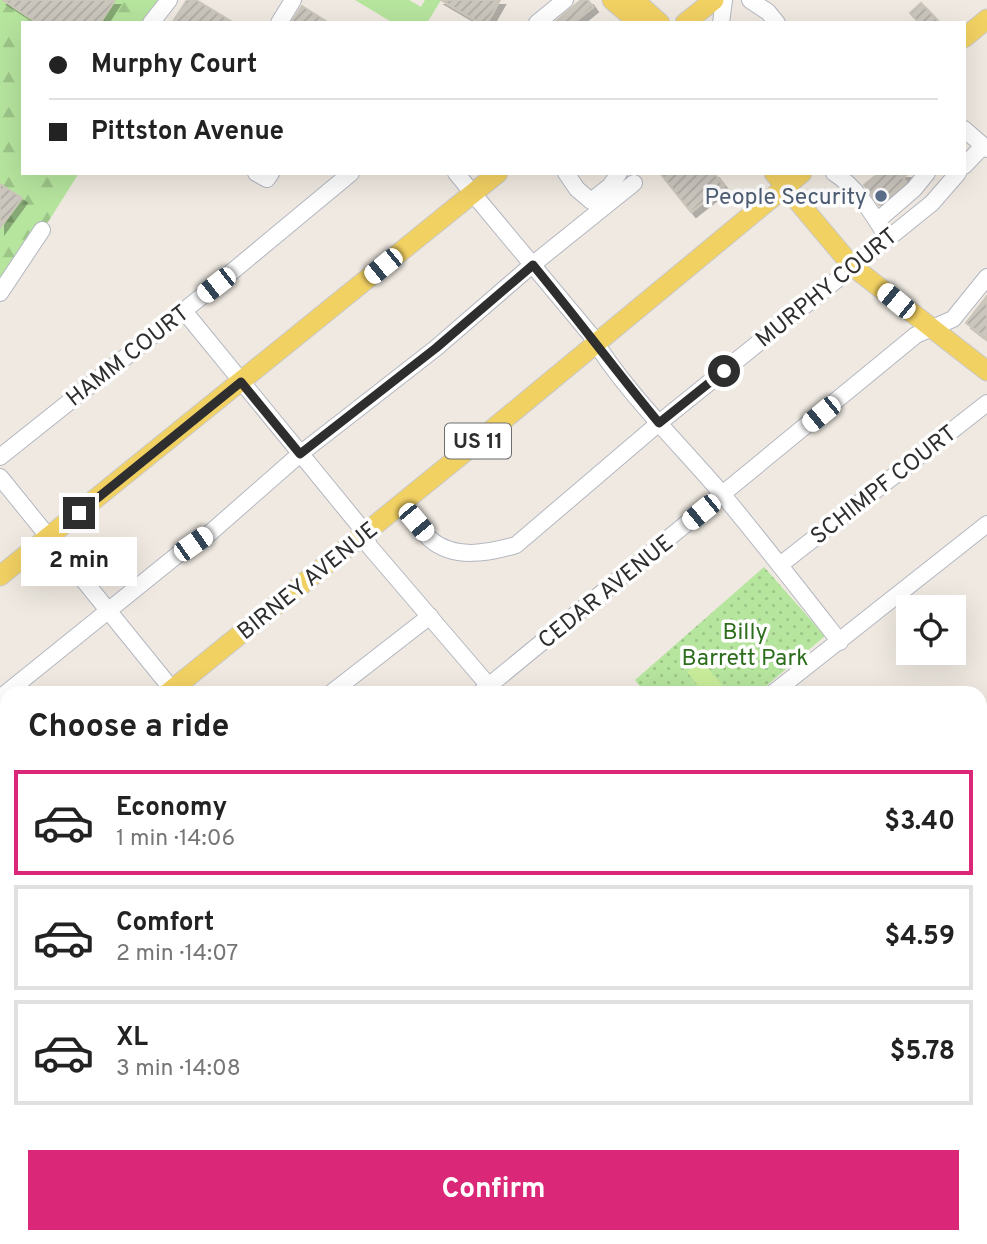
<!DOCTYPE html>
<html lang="en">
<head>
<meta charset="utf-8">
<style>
  :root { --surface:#fff; --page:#f6f6f6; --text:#222; --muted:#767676; --line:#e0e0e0; --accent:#db2777 }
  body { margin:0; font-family:Overpass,sans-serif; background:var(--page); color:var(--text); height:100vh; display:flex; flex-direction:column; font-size:26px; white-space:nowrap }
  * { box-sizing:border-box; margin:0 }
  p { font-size:23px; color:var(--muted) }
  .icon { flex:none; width:38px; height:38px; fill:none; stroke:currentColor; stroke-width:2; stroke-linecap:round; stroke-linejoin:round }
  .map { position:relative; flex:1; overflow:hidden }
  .side { position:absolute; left:0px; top:686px; width:987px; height:558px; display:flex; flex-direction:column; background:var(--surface); border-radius:21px 21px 0 0; box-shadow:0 7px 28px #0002 }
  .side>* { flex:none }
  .top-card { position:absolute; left:21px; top:21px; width:945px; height:154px; border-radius:0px; box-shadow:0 7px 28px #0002; display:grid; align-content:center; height:154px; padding:0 28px; background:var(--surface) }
  .controls { position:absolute; left:896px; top:595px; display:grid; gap:14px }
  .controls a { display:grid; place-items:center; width:70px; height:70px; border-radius:0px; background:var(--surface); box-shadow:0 7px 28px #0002; font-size:35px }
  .end { position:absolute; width:32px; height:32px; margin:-16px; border:9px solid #2e2e2e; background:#fff; box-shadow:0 0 0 4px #fff }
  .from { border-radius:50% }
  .bubble { position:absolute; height:49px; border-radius:0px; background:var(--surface); box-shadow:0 7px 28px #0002; font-size:23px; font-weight:700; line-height:49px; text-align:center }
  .car { position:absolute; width:21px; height:42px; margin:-21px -10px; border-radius:9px; box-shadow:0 0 5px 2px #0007; background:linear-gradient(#fff 24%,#345 0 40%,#fff 0 76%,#345 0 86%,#fff 0) }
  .top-card b { display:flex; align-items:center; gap:24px; height:66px; font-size:26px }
  .top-card b+b { border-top:2px solid var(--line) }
  .top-card i { width:18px; height:18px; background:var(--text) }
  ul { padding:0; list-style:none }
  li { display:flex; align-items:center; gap:21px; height:105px; margin:0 14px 10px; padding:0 14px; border:4px solid var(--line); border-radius:0px }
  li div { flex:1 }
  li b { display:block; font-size:26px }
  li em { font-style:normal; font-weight:700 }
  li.active { border-color:var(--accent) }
  li>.icon { width:63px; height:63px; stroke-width:1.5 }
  h2 { padding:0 28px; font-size:32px; line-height:84px }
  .action { display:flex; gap:14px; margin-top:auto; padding:14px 28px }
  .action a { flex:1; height:80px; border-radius:0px; background:var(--accent); color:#fff; font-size:28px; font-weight:700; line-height:80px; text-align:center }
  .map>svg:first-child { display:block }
  .grass { fill:#b6e59e }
  .forest { fill:url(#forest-firs) }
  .park { fill:url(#park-dots) }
  .pitch { fill:#c9ec9a }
  .building { fill:url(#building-hatch); stroke:#cbc5ba; stroke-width:2; filter:url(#shadow) }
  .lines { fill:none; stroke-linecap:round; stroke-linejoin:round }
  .minor-casing { stroke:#b4b7c1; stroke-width:18 }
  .major-casing { stroke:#c9c9c9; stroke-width:21 }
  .minor { stroke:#fff; stroke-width:16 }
  .major { stroke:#f2d163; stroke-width:19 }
  .route { stroke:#2e2e2e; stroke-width:9 }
  .service-dot { fill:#5c6f8a; stroke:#fff; stroke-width:2.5 }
  .labels { text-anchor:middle; stroke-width:7; stroke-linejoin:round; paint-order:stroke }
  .shield { fill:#fff; stroke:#6d6d6d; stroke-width:2 }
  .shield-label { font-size:21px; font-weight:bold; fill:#2e2e2e }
  .service-label { font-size:23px; fill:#4e5e75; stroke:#fff; text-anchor:end }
  .street-label { font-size:23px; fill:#2e2e2e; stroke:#fff }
  .park-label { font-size:23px; fill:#2c6e1b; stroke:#fff }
</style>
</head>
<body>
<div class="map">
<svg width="987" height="1244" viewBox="0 0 987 1244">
  <defs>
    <pattern id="forest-firs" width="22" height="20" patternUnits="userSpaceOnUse" patternTransform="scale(1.75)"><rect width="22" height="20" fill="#b6e59e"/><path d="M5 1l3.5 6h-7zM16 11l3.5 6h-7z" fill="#9dc588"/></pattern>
    <pattern id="park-dots" width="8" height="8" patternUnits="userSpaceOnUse" patternTransform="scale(1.75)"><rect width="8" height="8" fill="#b6e59e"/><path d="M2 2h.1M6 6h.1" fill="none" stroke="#9dc588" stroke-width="1.8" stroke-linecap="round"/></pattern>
    <pattern id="building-hatch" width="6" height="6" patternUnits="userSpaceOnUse" patternTransform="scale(1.75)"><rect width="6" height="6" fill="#cbc7bf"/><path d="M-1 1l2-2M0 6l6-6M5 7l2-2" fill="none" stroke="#afaba4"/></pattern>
    <filter id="shadow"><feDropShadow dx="5" dy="5" stdDeviation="0" flood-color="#0004"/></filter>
  </defs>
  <rect width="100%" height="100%" fill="#efe9e1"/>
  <path class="grass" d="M355,0H409L421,7L425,0H441L427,23H393Z"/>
  <path class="forest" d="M0,0H172L158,23H23V173H79L0,298Z
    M980,1028L987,1037V1244H245L253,1237H980Z"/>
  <path class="park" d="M764,567L825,636L758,693H645L635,680Z"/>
  <path class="pitch" d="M701,660L727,691L724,693H704L687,672Z"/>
  <path class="building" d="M3,0H115L100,23H38Z
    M187,0H196L234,23H172Z
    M441,0H500L487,23H480Z
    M581,0H588L593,7L573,23H554Z
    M921,3L940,23H919L910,13Z
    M302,6L329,23H291Z
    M660,173H714L724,186L691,212Z
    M879,173H909L903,178L906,182L879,205L864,185Z
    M0,184L22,198L0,228Z
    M987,296V339L966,323Z"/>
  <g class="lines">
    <g class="minor-casing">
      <path id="minor" d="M750,0L768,12L777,23
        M151,23L169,0
        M279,23L293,0
        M537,23L565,0
        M721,23L724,0
        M964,129L987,149
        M964,166L983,146
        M256,173L267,179L271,173
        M456,173L590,334C626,393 678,442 723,495C763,543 801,592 840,642
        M566,173L577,189L591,201L610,186L619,173
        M834,173C857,187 873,215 887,237
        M877,221L914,189L927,173
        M0,293L42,230
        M184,311L358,524L370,547L495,693
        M0,457L216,285L351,173
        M0,477L175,693
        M401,504C410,515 419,529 430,539C454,560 488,553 516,545L659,423L932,203L958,173
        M780,565L987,403
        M331,693L430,616
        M480,693L916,335L953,319L987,277
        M773,693L987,524
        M0,698L176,556L210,533L300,454L436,348L532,265L634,183
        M0,910L7,918
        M0,958L7,952
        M0,1081L7,1075
        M0,1232L10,1244
        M99,1244L107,1237"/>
    </g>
    <g class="major-casing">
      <path id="major" d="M612,0L639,23
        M634,0L660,23
        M685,23L714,0
        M964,38L987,19
        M774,173L852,266L987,371
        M0,576L498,173
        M168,693L460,456L802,173
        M0,830L7,824"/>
    </g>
    <use href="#minor" class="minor"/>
    <use href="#major" class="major"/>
  </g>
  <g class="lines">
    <path class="route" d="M79,513L241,382L300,454L436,348L533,265C576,317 616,371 659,423L724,371"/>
  </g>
  <circle class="service-dot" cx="881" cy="196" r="7"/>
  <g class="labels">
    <rect class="shield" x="445" y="423.5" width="66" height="35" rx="5"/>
    <g class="shield-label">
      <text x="478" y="448">US 11</text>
    </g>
    <g class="service-label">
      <text x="867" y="204">People Security</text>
    </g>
    <g class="street-label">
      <text transform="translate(826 287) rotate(-39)" y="8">MURPHY COURT</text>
      <text transform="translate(127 355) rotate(-38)" y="8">HAMM COURT</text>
      <text transform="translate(883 484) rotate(-38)" y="8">SCHIMPF COURT</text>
      <text transform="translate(307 580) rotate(-39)" y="8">BIRNEY AVENUE</text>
      <text transform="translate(605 591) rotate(-39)" y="8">CEDAR AVENUE</text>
    </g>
    <g class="park-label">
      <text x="745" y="639">Billy<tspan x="745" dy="26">Barrett Park</tspan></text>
    </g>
  </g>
</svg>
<div class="controls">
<a><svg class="icon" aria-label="locate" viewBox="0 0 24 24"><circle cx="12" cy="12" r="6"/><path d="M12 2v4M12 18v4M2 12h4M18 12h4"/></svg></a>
</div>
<i class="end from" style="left:724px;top:371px"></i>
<i class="end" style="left:79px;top:513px"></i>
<div class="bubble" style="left:21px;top:537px;width:116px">2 min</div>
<i class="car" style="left:383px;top:266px;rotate:231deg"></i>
<i class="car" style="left:216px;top:285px;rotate:232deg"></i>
<i class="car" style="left:896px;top:301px;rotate:309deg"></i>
<i class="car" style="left:821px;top:414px;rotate:231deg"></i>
<i class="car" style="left:701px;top:512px;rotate:231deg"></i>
<i class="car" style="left:416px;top:522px;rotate:140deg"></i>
<i class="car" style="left:193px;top:544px;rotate:55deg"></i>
<div class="top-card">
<b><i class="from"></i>Murphy Court</b>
<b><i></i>Pittston Avenue</b>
</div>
<section class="side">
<h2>Choose a ride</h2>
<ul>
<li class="active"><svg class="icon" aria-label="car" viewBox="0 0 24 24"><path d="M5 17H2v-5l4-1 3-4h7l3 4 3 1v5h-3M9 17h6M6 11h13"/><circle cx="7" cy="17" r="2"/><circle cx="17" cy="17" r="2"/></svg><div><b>Economy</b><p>1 min · 14:06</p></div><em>$3.40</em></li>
<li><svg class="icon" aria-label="car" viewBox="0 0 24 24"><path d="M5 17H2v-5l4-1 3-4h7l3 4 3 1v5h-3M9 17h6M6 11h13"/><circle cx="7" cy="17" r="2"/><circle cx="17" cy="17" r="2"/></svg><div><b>Comfort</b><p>2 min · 14:07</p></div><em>$4.59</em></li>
<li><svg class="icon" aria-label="car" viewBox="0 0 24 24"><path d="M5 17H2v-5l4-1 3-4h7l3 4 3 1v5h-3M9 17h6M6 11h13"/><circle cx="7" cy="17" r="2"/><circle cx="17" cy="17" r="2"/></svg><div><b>XL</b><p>3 min · 14:08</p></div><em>$5.78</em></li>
</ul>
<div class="action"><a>Confirm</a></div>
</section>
</div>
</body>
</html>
